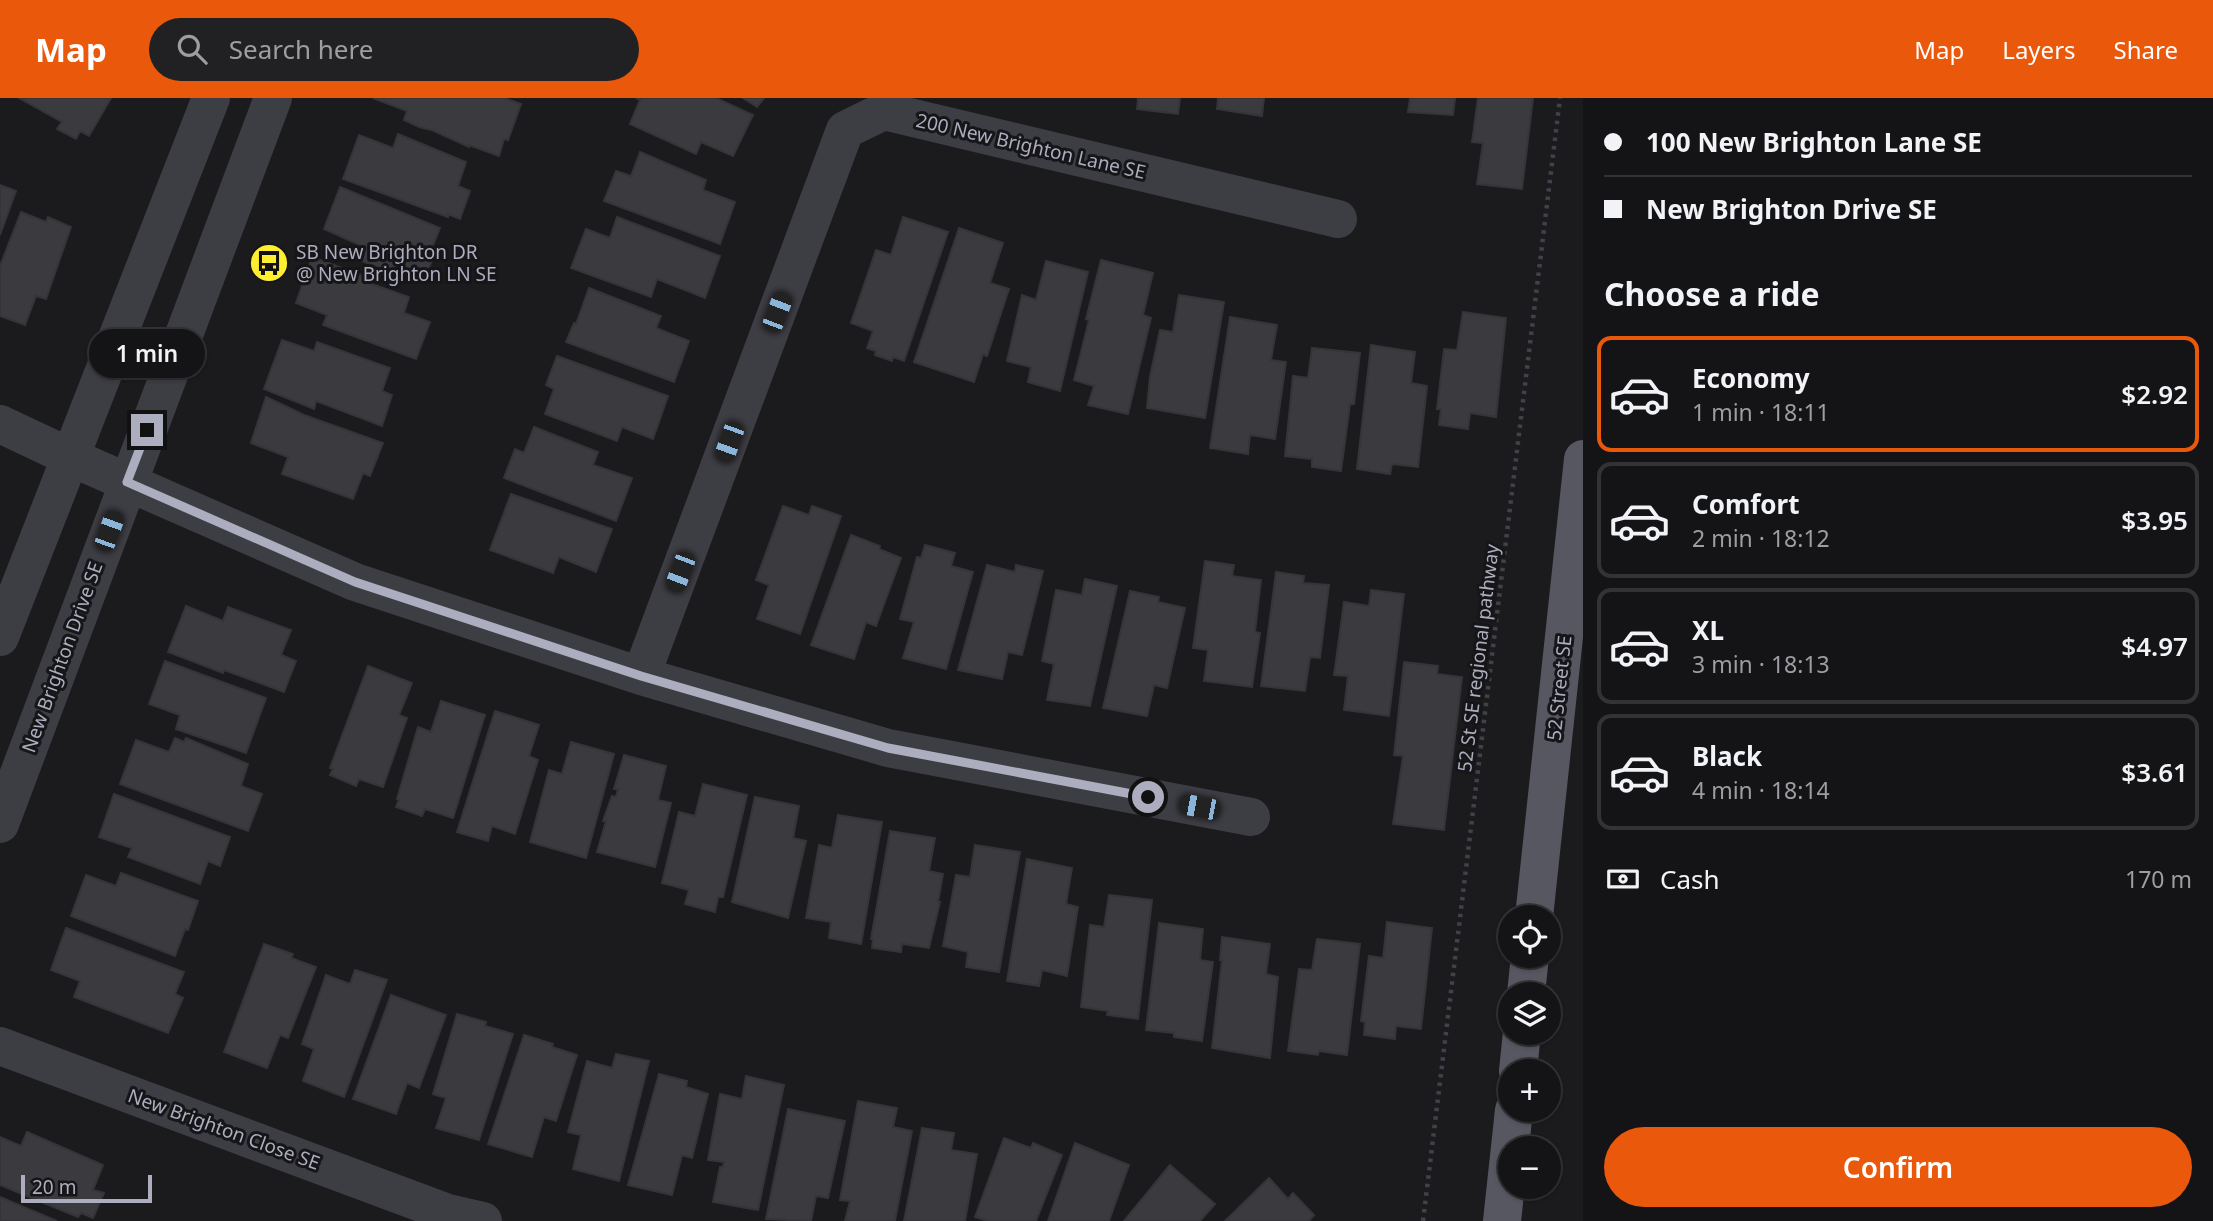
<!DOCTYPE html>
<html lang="en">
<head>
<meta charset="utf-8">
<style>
  :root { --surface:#141416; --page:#212123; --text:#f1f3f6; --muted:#9d9ea1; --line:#333335; --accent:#ea580c }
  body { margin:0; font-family:"Noto Sans",sans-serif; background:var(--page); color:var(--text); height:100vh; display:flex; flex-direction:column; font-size:26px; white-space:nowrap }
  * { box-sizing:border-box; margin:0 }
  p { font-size:23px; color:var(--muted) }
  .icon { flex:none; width:38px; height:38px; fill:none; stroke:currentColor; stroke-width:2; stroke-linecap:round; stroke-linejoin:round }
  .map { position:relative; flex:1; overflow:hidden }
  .details { display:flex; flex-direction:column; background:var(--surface); width:630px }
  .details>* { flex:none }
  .banner { display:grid; align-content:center; height:154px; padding:0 21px; background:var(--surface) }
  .tools { position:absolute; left:1498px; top:807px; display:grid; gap:14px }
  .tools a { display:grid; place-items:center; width:63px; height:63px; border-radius:50%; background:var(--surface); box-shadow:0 2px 5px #0004,0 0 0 2px var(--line); font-size:35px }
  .scale { position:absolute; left:21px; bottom:18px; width:131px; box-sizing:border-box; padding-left:7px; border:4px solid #acadbe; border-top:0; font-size:19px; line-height:24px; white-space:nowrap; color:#acadbe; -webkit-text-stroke:5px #161518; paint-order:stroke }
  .end { position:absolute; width:32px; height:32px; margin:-16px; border:9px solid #acadbe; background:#111; box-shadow:0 0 0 4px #111 }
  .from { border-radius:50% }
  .bubble { position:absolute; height:49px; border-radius:24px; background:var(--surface); box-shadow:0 2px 5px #0004,0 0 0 2px var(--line); font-size:23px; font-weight:600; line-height:49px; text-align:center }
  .car { position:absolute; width:21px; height:42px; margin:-21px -10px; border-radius:9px; box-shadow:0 0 5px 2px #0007; background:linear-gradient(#222 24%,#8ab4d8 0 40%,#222 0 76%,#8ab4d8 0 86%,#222 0) }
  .banner b { display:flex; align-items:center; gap:24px; height:66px; font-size:26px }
  .banner b+b { border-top:2px solid var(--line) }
  .banner i { width:18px; height:18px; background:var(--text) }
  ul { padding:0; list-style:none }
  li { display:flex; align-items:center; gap:21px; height:116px; margin:0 14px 10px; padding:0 7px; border:4px solid var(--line); border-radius:14px }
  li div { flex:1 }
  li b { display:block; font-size:26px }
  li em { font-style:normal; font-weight:600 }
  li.current { border-color:var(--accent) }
  li>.icon { width:63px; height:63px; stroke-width:1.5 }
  h2 { padding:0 21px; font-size:32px; line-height:84px }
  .pay { display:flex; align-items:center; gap:18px; height:77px; padding:0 21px; font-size:26px }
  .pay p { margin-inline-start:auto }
  .cta { display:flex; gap:14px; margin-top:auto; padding:14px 21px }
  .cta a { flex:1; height:80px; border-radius:42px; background:var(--accent); color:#fff; font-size:28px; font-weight:600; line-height:80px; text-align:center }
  header { display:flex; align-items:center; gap:42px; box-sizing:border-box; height:98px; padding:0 35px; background:var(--accent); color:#fff }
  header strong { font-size:33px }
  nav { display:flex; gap:38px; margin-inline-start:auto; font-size:24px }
  .search { width:490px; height:63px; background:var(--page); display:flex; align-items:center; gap:18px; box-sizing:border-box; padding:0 24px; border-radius:38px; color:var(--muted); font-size:26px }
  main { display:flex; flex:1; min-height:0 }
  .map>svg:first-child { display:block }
  .building { fill:#3b3a3f; stroke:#353439; stroke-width:2 }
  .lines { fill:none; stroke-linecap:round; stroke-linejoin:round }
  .path { stroke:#41414a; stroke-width:4.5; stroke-dasharray:3.5 5; stroke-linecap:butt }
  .minor { stroke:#3d3d44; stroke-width:38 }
  .major { stroke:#575762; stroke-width:38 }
  .route { stroke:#acadbe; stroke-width:9 }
  .labels { text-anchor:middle; stroke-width:6; stroke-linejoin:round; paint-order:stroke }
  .street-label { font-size:19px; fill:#acadbe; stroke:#161518 }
  .poi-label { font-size:19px; fill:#acadbe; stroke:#161518; text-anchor:start }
</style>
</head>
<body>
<header>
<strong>Map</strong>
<div class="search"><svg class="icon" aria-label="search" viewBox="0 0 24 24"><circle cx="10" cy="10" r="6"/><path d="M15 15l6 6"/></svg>Search here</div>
<nav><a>Map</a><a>Layers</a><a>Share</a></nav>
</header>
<main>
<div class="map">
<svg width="1583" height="1123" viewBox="0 0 1583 1123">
  <rect width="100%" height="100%" fill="#1b1a1d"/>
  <path class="building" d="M19,0H111L89,38L80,33L76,41L57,31L62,24Z
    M373,0H504L521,6L508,42L504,41L499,58L469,47V49L432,32L419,29L404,22L407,13Z
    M636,0H716L753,17L733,58L701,44L696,56L630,26L640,2Z
    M743,0H764L757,9Z
    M1138,0H1180L1178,16L1137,11Z
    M1218,0H1264L1262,18L1217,11Z
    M1410,0H1455L1453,17L1408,14Z
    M1478,0H1533L1522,91L1477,86L1483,45L1472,44Z
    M398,36L466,64L458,88L470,93L460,121L448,116V119L343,81L359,37L393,50Z
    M640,54L706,82L703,92L735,104L720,146L604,103L616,73L631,78Z
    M0,87L16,93L0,137Z
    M340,89L440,130L430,155L434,157L424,183L421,181L419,184L356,161L360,147L324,131Z
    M21,114L46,124L48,119L71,129L46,201L36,198L25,227L0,218V168Z
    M617,119L720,158L705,200L657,181L651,199L571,170L586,131L610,140Z
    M903,119L948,134L904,263L893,259L892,263L875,257L876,253L867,250L873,233L851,225L876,152L891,157Z
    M959,130L1003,145L990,185L1009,191L987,258L983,256L974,284L914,264Z
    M312,159L369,180V185L409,199L404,215L430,224L416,261L323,227L327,217L296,205Z
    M1101,162L1153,175L1143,217L1151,220L1128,316L1088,307L1094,288L1074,282L1089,222L1086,221Z
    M1046,163L1088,174L1060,293L1028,284L1031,269L1007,263L1022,197L1036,202Z
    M589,190L661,218L656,230L689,243L674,284L566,244L574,225L576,226Z
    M1179,197L1224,204L1205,320L1147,310L1150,279L1160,232L1173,234Z
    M1463,214L1506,220L1496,319L1470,315L1468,331L1439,327L1441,311H1437L1444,251L1457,252Z
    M1230,219L1277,227L1271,262L1286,264L1275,341L1250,337L1248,356L1210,350Z
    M282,242L314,253L317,244L390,270L382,293L392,297L382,328L316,303L314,311L264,291Z
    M1371,247L1415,254L1411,285L1427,288L1418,369L1392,366L1390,376L1357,371Z
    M1312,250L1360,255L1354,306H1350L1341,373L1312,369V361L1285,358L1293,278L1308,280Z
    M557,258L668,298L653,341L622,329L617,343L545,316L554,291L546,287Z
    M266,299L304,317L383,345L370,378L363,375L353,401L282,376L288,359L251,345Z
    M534,329L598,354L593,367L632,380L616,423L504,380L515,351L524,355Z
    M511,396L612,431L596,474L559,459L553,475L490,452Z
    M783,408L809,417L812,408L841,418L800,536L757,521L769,487L756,482Z
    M851,437L880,448L879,451L901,460L876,528L866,524L854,561L811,547Z
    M925,447L955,455L951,468L973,474L946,571L903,560L914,524L900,521L917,459L921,460Z
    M1205,463L1234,467L1232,478L1261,482L1255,534L1260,535L1252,589L1204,583L1208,552L1193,550Z
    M987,467L1015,474L1016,467L1043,473L1022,557L1008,554L1002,581L958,572Z
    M1276,474L1304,478L1303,485L1329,487L1320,560L1310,559L1305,593L1261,588Z
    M1085,481L1117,488L1090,608L1047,602L1054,566L1042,563L1056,492L1082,497Z
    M1371,492L1404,496L1389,618L1344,612L1348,578L1334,577L1344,504L1369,508Z
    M1130,493L1159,499L1158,504L1185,510L1167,590L1154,587L1147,618L1103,610Z
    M186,508L223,523L228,509L291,532L281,557L296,563L284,594L224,572L223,575L168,554Z
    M165,563L266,600L246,655L176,631L180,617L149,606Z
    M1404,564L1438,568L1437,576L1462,579L1444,732L1393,726L1403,658L1394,657Z
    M368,568L412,585L399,617L407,620L383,689L359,681L356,688L330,677L333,671L330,670Z
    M441,603L485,617L453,720L425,711L422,718L396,709L399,702L397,701L418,629L431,634Z
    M495,613L539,627L529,658L538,662L515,736L492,728L488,743L457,734Z
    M175,640L184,644L186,640L248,666L241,688L262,696L248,733L120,686L136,642L169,654Z
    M571,644L614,656L586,760L530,744L549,672L562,676Z
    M624,657L666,668L658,702L671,705L655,769L597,754L606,723H603L612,698L616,699L618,691H614Z
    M703,686L747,697L723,799H718L715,814L685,806L689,792L662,785L679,714L695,718Z
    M114,696L230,739L220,768L208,763L200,786L128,759L132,750L99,739Z
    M755,699L799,708L793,740L806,743L788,820L732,804Z
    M838,717L882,724L861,846L829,840L831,824L806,820L819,747L832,750Z
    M890,733L935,740L929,773L943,776L938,804H940L929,850L902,846L901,854L872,850L873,841H871Z
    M975,747L1020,754L999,874L966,869L968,854L943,848L956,777L970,779Z
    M1027,761L1072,770L1066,806L1078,809L1067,878L1042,872L1039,888L1007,883Z
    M121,775L198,803L188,832L185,831L175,858L71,818L86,777L116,788Z
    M1109,797L1152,802L1138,921L1107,917L1108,913L1081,909L1090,827L1104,829Z
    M1387,824L1432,830L1421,931L1396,928L1395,941L1364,937L1365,924L1361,923L1369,858L1383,860Z
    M1159,825L1203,831L1200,862L1213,864L1202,943L1174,939V935L1146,932Z
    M66,830L184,874L175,896L183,900L168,935L74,899L80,883L51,872Z
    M1222,839L1270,846L1266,876L1278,879L1270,960L1212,950L1222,862H1220Z
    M1317,841L1360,846L1347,957L1319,953L1318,957L1288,953L1299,871L1312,872Z
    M264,846L293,856L291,860L316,869L288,940L280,937L267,970L224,954Z
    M355,872L387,882L344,999L303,983L314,951L302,946L326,877L350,886Z
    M391,897L446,917L419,990L407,985L396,1016L353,1001Z
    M457,916L486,924L485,928L513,936L479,1042L436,1030L446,1000L433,996Z
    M524,937L553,946L552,949L577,957L556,1023L544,1019L532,1059L488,1046Z
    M616,956L649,963L619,1083L573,1071L581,1037L568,1034L587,963L612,970Z
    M659,976L687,983L686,989L708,996L692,1060L682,1057L672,1097L628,1087Z
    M746,978L784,987L758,1112L713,1104L720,1069H723L724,1064L708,1062L720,996L742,1001Z
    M858,1003L897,1010L893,1029L912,1033L895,1123H845L850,1103L840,1102Z
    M788,1011L845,1023L828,1100L816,1098L811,1123L766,1121Z
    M922,1030L954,1035L951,1052L977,1056L965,1123H904Z
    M27,1034L103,1067L93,1092L104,1095L93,1120L81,1115L78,1119L0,1087V1039L21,1048Z
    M1004,1040L1031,1050L1033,1045L1062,1057L1036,1123H988L975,1119Z
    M1075,1045L1129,1067L1109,1123H1048Z
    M1170,1067L1215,1106L1200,1123H1124Z
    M1269,1080L1288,1101L1293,1095L1314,1117L1309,1123H1225Z
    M0,1099L57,1123H0Z"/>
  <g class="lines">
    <path class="path" d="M1423,1123L1560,0"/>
    <path class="minor" d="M0,326L70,359L355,484L641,578L888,650L1251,719
      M0,539L211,0
      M641,578L845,32L884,13L1338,121
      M0,726L273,0
      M0,948L448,1115L483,1123"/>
    <path class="major" d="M1534,819L1583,361
      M1526,896L1530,858
      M1518,973L1522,934
      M1502,1123L1514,1012"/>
  </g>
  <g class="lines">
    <path class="route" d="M147,332L127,384L355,484L641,578L888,650L1148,699"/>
  </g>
  <defs>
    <g id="bus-disc" transform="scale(2.0125)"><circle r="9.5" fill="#ffed30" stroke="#161518"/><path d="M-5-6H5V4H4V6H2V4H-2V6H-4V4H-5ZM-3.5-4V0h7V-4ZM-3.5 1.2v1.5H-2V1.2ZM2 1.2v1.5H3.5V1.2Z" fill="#111"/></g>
  </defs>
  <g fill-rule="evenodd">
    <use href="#bus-disc" x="269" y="165"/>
  </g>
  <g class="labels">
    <g class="street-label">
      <text transform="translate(1031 48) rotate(13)" y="7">200 New Brighton Lane SE</text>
      <text transform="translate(62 559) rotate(-70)" y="7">New Brighton Drive SE</text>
      <text transform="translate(1478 560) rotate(-83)" y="7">52 St SE regional pathway</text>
      <text transform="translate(1559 590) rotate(-84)" y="7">52 Street SE</text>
      <text transform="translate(224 1031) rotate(20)" y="7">New Brighton Close SE</text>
    </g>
    <g class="poi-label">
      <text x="296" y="161">SB New Brighton DR<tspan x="296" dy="22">@ New Brighton LN SE</tspan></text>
    </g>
  </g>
</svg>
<div class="tools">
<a><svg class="icon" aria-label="locate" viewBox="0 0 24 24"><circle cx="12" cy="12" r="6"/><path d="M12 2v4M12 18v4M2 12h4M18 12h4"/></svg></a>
<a><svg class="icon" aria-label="layers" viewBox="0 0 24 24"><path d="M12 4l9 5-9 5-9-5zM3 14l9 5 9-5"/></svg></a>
<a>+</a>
<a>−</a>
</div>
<div class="scale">20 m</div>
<i class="end from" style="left:1148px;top:699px"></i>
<i class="end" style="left:147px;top:332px"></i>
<div class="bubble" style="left:89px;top:231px;width:116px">1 min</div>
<i class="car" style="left:777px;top:214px;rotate:21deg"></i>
<i class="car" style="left:729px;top:344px;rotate:200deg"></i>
<i class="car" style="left:109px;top:433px;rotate:20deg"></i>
<i class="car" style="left:680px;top:474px;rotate:201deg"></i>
<i class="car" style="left:1199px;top:709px;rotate:281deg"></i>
</div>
<section class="details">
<div class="banner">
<b><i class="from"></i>100 New Brighton Lane SE</b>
<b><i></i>New Brighton Drive SE</b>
</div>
<h2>Choose a ride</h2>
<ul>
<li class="current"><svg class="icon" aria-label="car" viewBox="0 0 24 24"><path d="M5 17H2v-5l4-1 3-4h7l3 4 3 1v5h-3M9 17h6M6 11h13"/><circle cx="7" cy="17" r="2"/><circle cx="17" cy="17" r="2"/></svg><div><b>Economy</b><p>1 min · 18:11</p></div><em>$2.92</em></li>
<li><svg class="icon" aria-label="car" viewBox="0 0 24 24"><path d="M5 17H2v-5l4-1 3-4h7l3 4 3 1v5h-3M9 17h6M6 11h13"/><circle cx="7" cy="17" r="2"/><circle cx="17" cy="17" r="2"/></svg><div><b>Comfort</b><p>2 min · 18:12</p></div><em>$3.95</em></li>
<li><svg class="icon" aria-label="car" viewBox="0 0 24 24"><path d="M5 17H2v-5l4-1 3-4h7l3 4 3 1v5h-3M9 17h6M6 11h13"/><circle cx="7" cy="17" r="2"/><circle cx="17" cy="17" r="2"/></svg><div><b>XL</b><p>3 min · 18:13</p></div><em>$4.97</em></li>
<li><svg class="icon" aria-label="car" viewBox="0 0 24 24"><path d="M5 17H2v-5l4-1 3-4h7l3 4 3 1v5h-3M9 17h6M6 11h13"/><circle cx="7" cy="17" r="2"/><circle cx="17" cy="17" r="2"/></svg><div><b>Black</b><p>4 min · 18:14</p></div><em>$3.61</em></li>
</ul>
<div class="pay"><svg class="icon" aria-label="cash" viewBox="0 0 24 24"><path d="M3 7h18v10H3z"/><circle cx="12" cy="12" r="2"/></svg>Cash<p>170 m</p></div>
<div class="cta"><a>Confirm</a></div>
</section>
</main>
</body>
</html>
